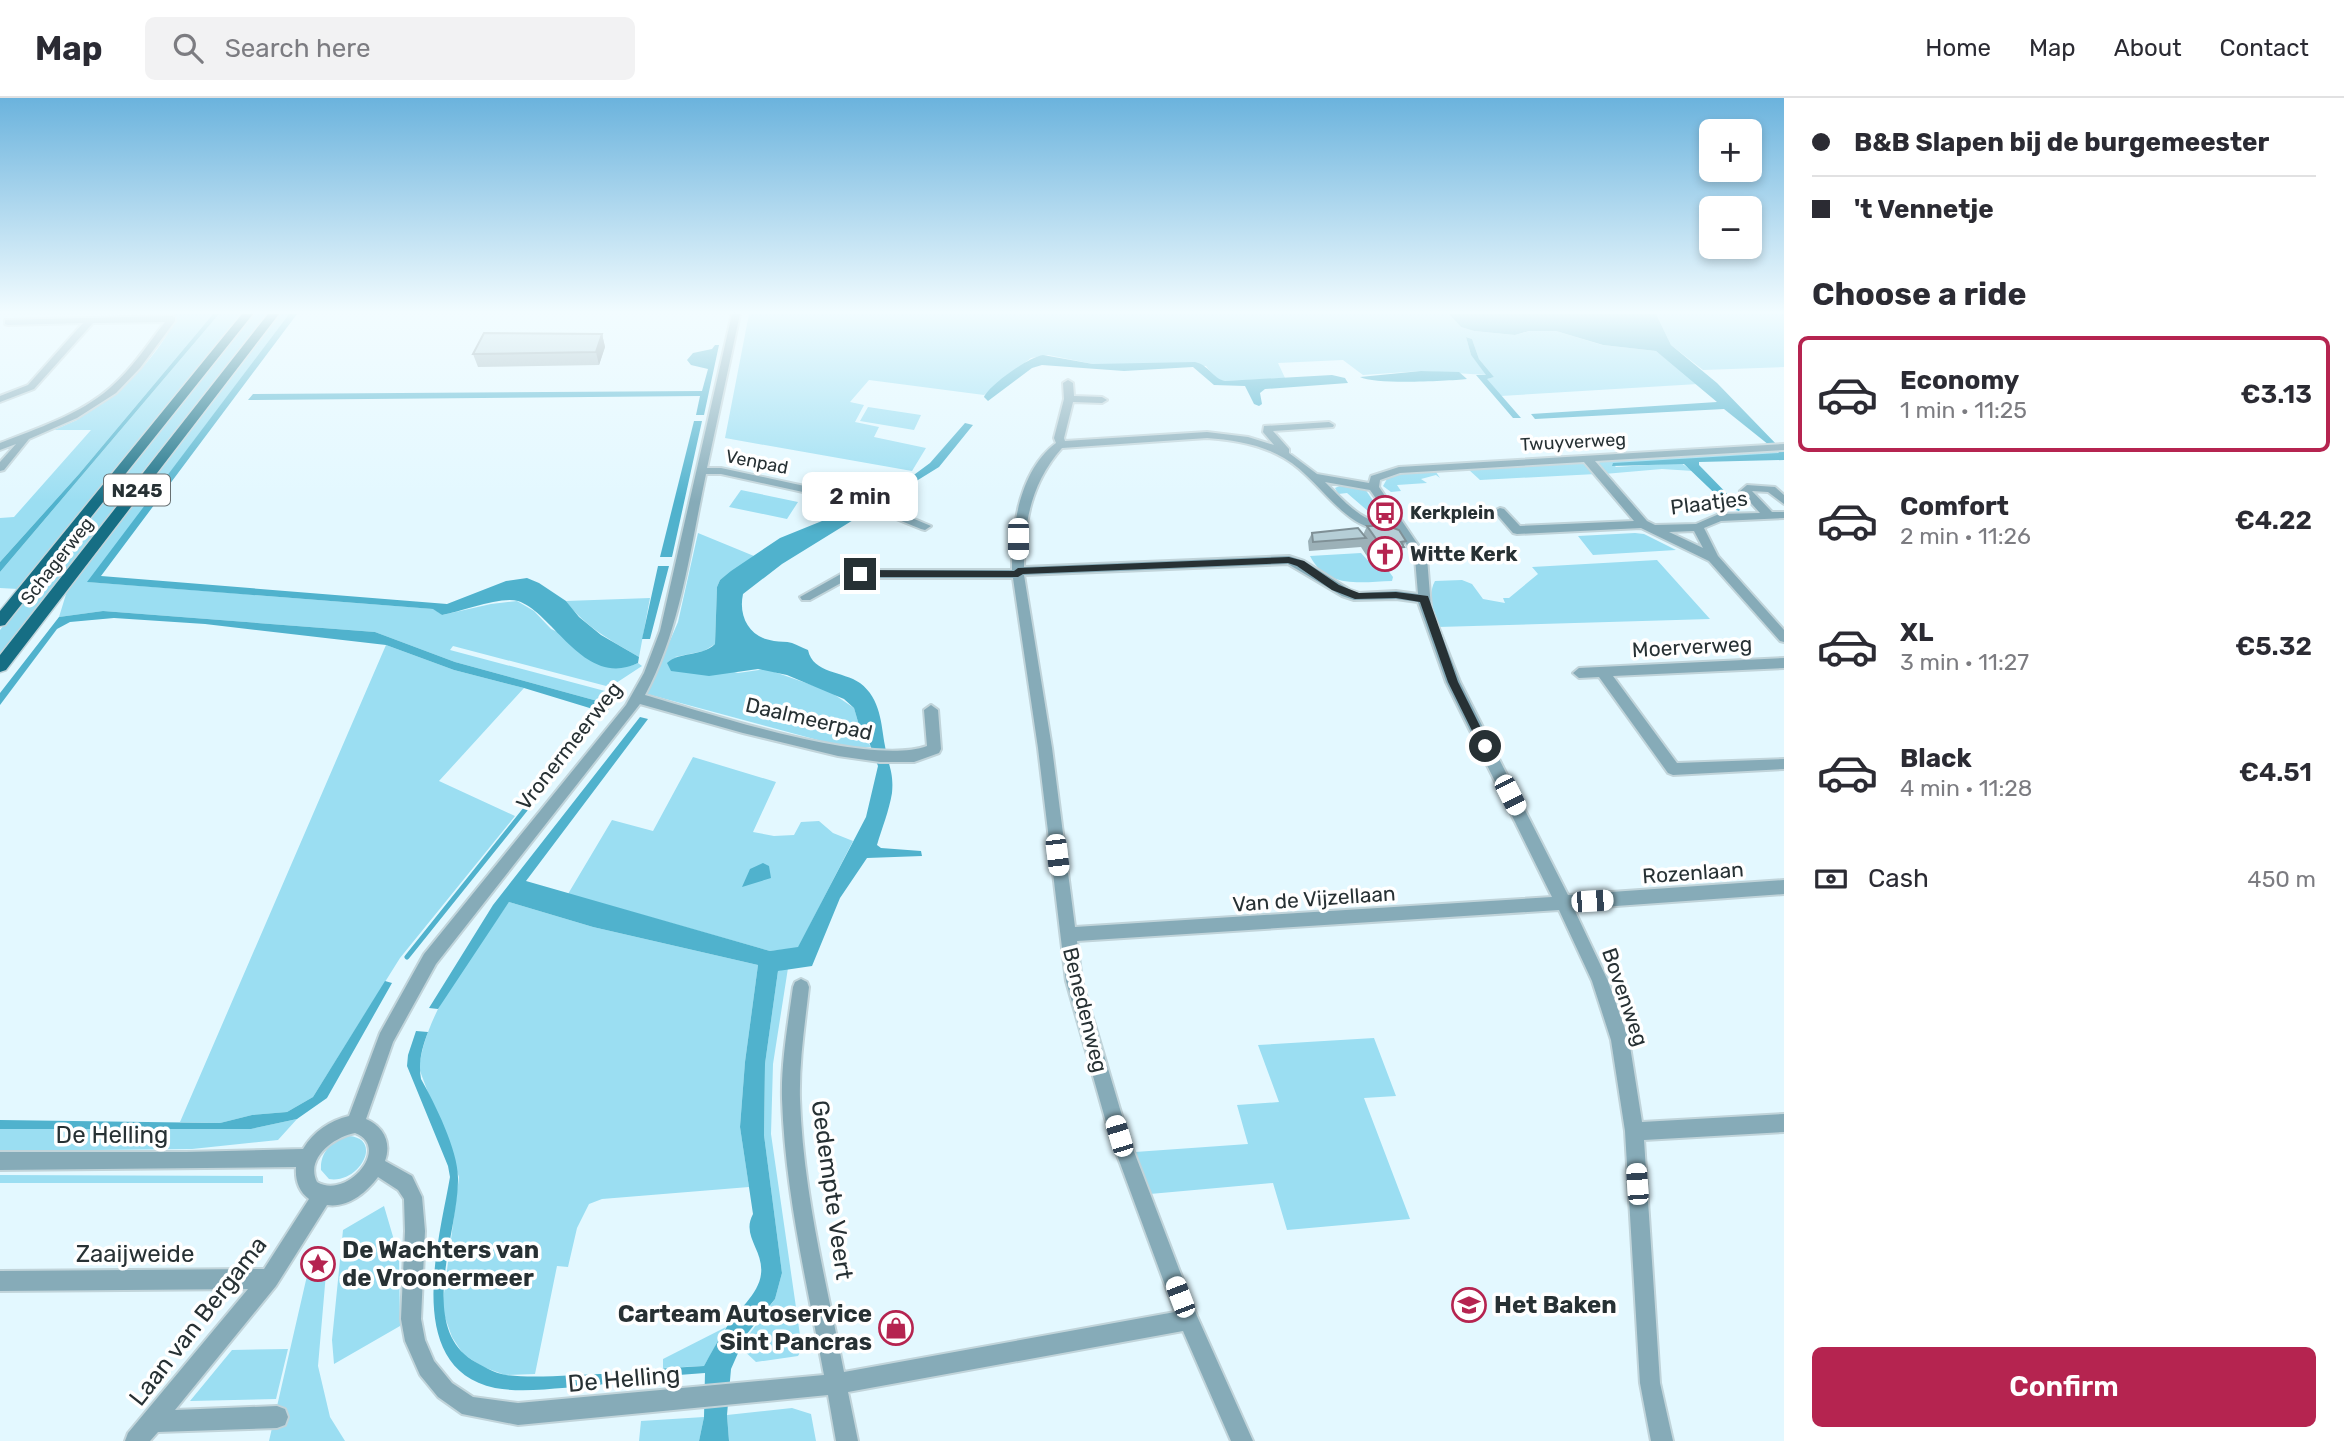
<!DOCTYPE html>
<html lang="en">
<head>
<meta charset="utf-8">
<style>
  :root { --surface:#fff; --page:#f2f2f3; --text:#2b2b33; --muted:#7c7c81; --line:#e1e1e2; --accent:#b52450 }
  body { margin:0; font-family:Rubik,sans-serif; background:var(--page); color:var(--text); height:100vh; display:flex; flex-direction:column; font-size:26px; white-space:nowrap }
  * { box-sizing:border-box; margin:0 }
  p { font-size:23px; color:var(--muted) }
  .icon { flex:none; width:38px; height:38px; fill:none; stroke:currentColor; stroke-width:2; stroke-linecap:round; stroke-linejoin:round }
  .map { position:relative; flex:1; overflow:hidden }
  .side { display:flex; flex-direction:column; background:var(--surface); width:560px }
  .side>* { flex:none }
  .guide { display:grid; align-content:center; height:154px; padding:0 28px; background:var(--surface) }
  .fabs { position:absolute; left:1699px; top:21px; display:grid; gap:14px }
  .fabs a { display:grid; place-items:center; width:63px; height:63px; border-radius:10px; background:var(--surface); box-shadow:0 4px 10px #0003; font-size:35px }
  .end { position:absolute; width:32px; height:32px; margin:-16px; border:9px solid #273134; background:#fff; box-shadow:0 0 0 4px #fff }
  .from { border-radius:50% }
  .bubble { position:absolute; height:49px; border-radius:10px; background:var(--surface); box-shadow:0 4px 10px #0003; font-size:23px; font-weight:600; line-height:49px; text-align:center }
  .car { position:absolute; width:21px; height:42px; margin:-21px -10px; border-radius:9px; box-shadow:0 0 5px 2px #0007; background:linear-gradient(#fff 24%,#345 0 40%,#fff 0 76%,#345 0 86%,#fff 0) }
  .guide b { display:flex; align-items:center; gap:24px; height:66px; font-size:26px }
  .guide b+b { border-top:2px solid var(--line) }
  .guide i { width:18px; height:18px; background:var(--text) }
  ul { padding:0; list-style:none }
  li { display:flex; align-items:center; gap:21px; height:116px; margin:0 14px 10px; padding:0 14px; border:4px solid transparent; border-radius:10px }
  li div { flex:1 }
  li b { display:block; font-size:26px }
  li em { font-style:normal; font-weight:600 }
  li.on { border-color:var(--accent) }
  li>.icon { width:63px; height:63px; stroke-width:1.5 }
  h2 { padding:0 28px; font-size:32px; line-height:84px }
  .pay { display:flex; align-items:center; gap:18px; height:77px; padding:0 28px; font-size:26px }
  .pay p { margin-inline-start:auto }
  .primary-button { display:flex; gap:14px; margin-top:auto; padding:14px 28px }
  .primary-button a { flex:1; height:80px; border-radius:10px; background:var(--accent); color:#fff; font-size:28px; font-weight:600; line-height:80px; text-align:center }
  header { display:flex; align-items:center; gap:42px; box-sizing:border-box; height:98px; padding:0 35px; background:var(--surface); border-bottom:2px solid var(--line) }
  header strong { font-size:33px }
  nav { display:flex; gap:38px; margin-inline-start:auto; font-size:24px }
  .search { width:490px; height:63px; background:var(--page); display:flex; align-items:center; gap:18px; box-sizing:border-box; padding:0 24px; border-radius:10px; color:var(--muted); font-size:26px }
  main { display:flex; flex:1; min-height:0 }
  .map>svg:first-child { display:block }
  .green { fill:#9bdef2 }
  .water { fill:#50b2cd }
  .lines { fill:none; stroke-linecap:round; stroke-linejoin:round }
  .stream { stroke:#50b2cd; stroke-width:5 }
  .minor-casing { stroke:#c1d4da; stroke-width:4 }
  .major-casing { stroke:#c1d4da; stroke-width:3 }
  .minor { fill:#86abb8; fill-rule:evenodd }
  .major { fill:#166e84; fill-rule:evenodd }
  .wall { fill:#9cb1b8 }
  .shaded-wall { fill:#7f9096 }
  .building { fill:#b5ced6; stroke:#7f9096; stroke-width:2 }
  .route { fill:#273134 }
  .labels { text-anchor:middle; stroke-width:7; stroke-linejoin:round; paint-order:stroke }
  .far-street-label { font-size:18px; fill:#273134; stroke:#fff }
  .far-poi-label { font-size:18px; font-weight:bold; fill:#273134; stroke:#fff; text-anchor:start }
  .shield { fill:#fff; stroke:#686f71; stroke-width:2 }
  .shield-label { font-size:19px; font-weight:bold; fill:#273134 }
  .street-label { font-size:21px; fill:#273134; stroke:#fff }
  .poi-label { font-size:21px; font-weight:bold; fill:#273134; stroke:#fff; text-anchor:start }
  .near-street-label { font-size:24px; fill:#273134; stroke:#fff }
  .near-poi-label { font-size:24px; font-weight:bold; fill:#273134; stroke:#fff; text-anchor:start }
</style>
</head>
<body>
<header>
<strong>Map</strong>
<div class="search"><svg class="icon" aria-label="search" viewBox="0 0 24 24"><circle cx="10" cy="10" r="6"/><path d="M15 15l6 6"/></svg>Search here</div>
<nav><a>Home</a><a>Map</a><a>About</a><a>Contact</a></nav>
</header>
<main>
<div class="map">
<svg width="1784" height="1343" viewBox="0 0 1784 1343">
  <rect width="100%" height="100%" fill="#e3f8ff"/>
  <path class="green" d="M167,216H213L79,376L0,464V420L14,419L91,332H54L77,322L74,320C118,299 152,266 175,223Z
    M219,216H241L18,491L0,490V474Z
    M253,216H269L0,558V532Z
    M279,216H289L88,484L434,511L442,517L491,506L517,503L534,513L551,531L631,568L638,565L642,568L610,589L453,548L450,552L620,597L612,607L455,564L375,534L103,513L59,519L67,493Z
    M749,216H1449L1461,229L1474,233L1515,237L1530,233H1556L1602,247L1656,253L1698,286L1501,298L1486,281L1494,279L1479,261L1472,241L1466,239L1471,257L1487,277L1421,273L1363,277L1343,262L1278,265L1285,280L1225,283L1216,281L1206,268L1093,266L1048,257L1031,260L984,297L869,282L850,304L864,307L855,324L879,329L874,339L926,350L912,373L725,340Z
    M1656,216H1784V269L1703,272L1671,247Z
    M868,309L921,317L914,332L860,323Z
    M1777,353L1779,357L1613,366L1616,369L1681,365L1693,373L1662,371L1604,376L1597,366L1603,362Z
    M1578,364L1587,367L1596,376L1480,382L1468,371Z
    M1436,374L1440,380L1436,377L1421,381L1427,385L1397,387L1401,393L1391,394L1383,388L1387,381L1399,376Z
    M1342,387L1365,391L1387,423L1379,425L1371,422L1376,420L1347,395L1338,396L1335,390Z
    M741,392L798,404L787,421L729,409Z
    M698,435L754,458L720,482L717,489L715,546L704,553L675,559L738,575L766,571L829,593L854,610L861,634L871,649L857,650L840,648L647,596L678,524Z
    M1635,435L1644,436L1676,452L1593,457L1578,438Z
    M1361,455L1374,469L1385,468L1393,479L1392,483C1360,484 1327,491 1310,458Z
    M1657,462L1710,521L1438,529C1434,514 1427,497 1435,483L1462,482L1472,486L1483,501L1505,505L1503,500H1509L1538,476L1532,469Z
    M650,500L639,559C612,543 585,529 566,503Z
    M386,547L454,572L524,590L439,683L515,718L400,860L313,999L287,1014L252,1017L220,1025L180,1024Z
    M693,659L776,684L753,734L774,738L794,737L801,724L819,723L833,735L853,743L798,850L770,853L568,796L612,722L653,733Z
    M509,804L593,829L758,867L745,964L740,1029L749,1089L602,1101L589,1106L577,1130L568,1169L557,1168L535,1276L505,1277L483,1269L463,1256L452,1239L442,1211L459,1079L419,970C427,908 475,854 509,804Z
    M788,870L773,966L771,1036L802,1251L798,1258L756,1264L740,1249L775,1201L782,1175L764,1037L765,966L778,873Z
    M1374,940L1396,998L1364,1000L1410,1121L1287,1132L1273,1085L1150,1096L1135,1054L1248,1046L1237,1007L1279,1004L1258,947Z
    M297,1021L278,1042L192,1051L0,1053V1031H251Z
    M349,1038C384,1041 359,1086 329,1081L321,1072C320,1054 332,1042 349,1038Z
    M0,1077L263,1078V1085H0Z
    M384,1108L399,1159L400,1228L334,1266L332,1242L343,1132Z
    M328,1152L318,1268L330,1319L345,1343H269L312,1156Z
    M726,1229L704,1268L663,1270V1261Z
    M288,1251L276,1301L190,1303L232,1252Z
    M792,1310L811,1316L816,1343H729L727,1317Z
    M704,1319L699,1343H639L641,1323Z"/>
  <path class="water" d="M213,216H219L0,474V464L79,376Z
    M289,216H297L101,478L447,506L506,483L527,480L539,485L566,503L579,519L601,537L639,559L638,565C584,591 554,515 518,503C500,498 461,514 442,517L433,511L87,484Z
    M1449,216H1656L1671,247L1717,285L1784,354V362L1699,364V367L1741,410L1739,413L1730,410L1684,366L1612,368L1613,365L1779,355L1724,311L1535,321L1531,316L1717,304L1656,253L1603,247L1556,233H1529L1515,237L1474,233L1461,229Z
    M1466,239L1472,241L1479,261L1494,279L1487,281L1521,320H1513L1476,277H1486L1471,257Z
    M715,247H719L704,317H696L700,298L248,302L253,296L702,293L708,271L691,267L687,262L693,255L712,251Z
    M1043,257L1093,266L1195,264C1209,267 1212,280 1225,283L1332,277L1345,280L1348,285L1265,291L1260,295L1262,306L1259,308L1254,306L1245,288L1214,287L1193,269L1124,273L1042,267L1032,270L988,303L984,299C989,287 1029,259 1043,257Z
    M1421,273L1459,274L1467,281C1447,283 1375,287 1360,279Z
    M694,323H702L672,459H660Z
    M965,325L973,327L939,369L782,466L743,496C738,519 750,540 774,543C780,544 786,543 792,545C798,547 802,550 808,552C813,576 843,573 860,585C881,601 881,626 885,648C888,667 894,674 892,695C889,713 882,730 877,747L881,750L921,753L922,758L867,760L840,800L812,868L778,873L765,966L764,1037L782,1175L775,1201L746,1237L731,1271L727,1317L729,1343H699L704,1319L705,1275L652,1279L653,1271L704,1268C711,1255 718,1242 726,1230C736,1214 759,1196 761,1176C764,1152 741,1138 753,1116L740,1029L745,964L758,867L593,829L509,804L438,911L429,910L493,807L640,619L648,621L526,783L770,853L798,849L866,719L878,668L869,644L861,634L854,610L844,601L787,577L758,571L709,578L671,573L667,565C680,553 702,559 715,546L717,489L720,482L731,473L780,440L859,408L907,382L930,365Z
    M658,468H669L650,541H642Z
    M103,513L375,534L455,564L612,607L606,615L524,590L454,572L386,547L205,526L114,520L70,524L57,531L0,607V595L59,519Z
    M763,765L769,768L771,780L742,789L750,771Z
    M385,883L392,885L327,1000L297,1021L251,1031H0V1022L220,1025L252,1017L287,1014L313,999Z
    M416,933L428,934C422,950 418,964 421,981C435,1006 458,1052 458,1080C459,1133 417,1226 472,1262C482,1268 494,1275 506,1277C536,1281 577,1276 608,1276L607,1286C573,1288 527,1296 495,1290C402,1270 439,1143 450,1079L448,1068L407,968L408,957Z"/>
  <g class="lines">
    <path class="stream" d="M407,859L528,708"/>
    <g class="minor-casing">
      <path id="minor" d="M732,216H740L707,370H721L869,402L931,428L925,432L921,431L862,407L721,376H706C690,451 681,530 645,597C707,615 869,669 927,648L924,612L931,607L938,612L941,651L939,655L914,664H880L838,658L743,635L640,606L436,866L393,944L366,1021C383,1028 392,1044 385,1063L412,1078L422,1099L425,1133L421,1221L425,1242L434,1263L452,1285L473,1299L518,1305L824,1277C807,1186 785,1094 782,1001C781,964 788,926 793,889L795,884L801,881L807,884L809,889C805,926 799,963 800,1001C803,1093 826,1184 844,1274L1175,1214L1110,1038L1066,883L1038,650L1013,480H850L810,502H802L800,499L848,472H1012C1012,429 1019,373 1056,345L1054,340L1064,301L1063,285L1068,282L1073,285L1074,298L1102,299L1107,302L1102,305L1073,304L1064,340L1065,343L1207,334L1248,339L1274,347L1263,334L1264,328L1329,324L1334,327L1333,329L1273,333L1289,351V355L1317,376L1369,385L1371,378L1399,369L1784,346V352L1595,363L1647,423L1655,427L1696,426L1719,416L1760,415L1740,393L1747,387L1775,389L1784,397V406L1768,394L1752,393L1772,414H1784V420L1721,423L1704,430L1718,458L1784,532V544L1780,543L1709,463L1641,430L1517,436L1513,435L1494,413L1500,410L1504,411L1520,428L1634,423L1584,364L1400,375L1380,382L1379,389L1427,460L1431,510L1460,584L1568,797L1784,782V796L1574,811L1608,883L1629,942L1642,1024L1784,1016V1034L1644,1042L1660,1285L1673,1343H1651L1640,1285L1625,1033L1611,942L1592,883L1559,812L1077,843L1082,883L1128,1038L1197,1218L1253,1343H1231L1183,1233L848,1294L858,1343H836L828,1297L518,1327L462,1316L438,1299L420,1277L405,1243L401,1221L405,1133L404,1101L398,1092L378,1079C366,1095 348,1110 327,1107L276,1188L175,1312L277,1308L285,1311L288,1319L285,1327L277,1330L158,1334L150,1343H125L128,1335L248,1191L0,1193V1173L264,1171L309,1101C299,1094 295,1082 296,1069L0,1072V1054H186L303,1051C314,1033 329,1023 349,1018L380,935L424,856L626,607L644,575L660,533ZM1207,340C1234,342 1260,346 1284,360C1325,384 1344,438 1398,433L1415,460L1418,496L1396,493L1359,495L1350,492L1304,463L1289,458L1024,469C1024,424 1031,385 1062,350ZM1325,384L1370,392L1394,426C1364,428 1344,403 1325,384ZM1694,433L1703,450L1669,434ZM1288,466L1342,498L1354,502L1396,501L1418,504L1446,584L1552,799L1075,829L1052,650L1024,477ZM355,1035C392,1049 347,1102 317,1084C305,1060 334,1039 355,1035Z
        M172,218L175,219V223L140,270L116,295L77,320L29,341L4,372L0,373V364L16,346L0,352V345C38,330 79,317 110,290C132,271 148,246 165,224L93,225L34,291L0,304V298L28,287L83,225L8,227L5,226V222Z
        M1784,560V570L1613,578L1677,665L1784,661V671L1673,677L1668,675L1599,579L1579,580L1573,575L1579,570Z"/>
    </g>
    <g class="major-casing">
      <path id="major" d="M242,216H253L5,527L0,528V513Z
        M268,216H279L6,572L0,574V557Z"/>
    </g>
    <use href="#minor" class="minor"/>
    <use href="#major" class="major"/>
  </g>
  <path class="wall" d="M602,236L605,249L599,267L478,269L473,256Z
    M1367,428L1406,443L1395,466L1380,468L1377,462L1370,463L1361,449L1309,453L1308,443L1312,435L1363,437Z"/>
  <path class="shaded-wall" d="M602,236L605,249L599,267L596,254Z"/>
  <path class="building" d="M484,235L602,236L596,254L473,256Z
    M1367,428H1388L1399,432L1406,443L1401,444L1404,449L1389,450L1385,444L1379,445Z
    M1358,430L1366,440L1313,444L1312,435Z"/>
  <linearGradient id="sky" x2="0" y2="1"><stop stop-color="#6bb3dd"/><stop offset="0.53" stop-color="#f2fcff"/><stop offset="1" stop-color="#f2fcff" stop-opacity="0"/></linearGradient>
  <rect width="1784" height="404" fill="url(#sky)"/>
  <path class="route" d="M1289,459L1304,463L1339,487L1359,495L1396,494L1428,498L1458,584L1490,648L1489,651H1481L1448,584L1420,504L1396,500L1355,501L1332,492L1297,468L1288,465L1023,476L1018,479H860L856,476L860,472L1014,473L1018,470Z"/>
  <defs>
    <g id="bus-ring" transform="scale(1.75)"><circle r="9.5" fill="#fff" stroke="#b52450" stroke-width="1.5"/><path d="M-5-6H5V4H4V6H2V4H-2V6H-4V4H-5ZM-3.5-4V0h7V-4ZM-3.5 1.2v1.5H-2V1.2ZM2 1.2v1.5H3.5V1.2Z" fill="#b52450"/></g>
    <g id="church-ring" transform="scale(1.75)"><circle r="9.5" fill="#fff" stroke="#b52450" stroke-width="1.5"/><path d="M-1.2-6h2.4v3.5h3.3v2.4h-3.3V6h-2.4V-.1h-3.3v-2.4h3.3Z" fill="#b52450"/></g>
    <g id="sight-ring" transform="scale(1.75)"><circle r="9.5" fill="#fff" stroke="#b52450" stroke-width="1.5"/><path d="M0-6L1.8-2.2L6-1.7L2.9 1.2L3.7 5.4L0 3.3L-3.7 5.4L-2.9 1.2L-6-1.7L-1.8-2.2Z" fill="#b52450"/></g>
    <g id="school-ring" transform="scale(1.75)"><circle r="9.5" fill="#fff" stroke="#b52450" stroke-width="1.5"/><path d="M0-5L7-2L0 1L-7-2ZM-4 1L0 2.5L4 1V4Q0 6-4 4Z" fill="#b52450"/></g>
    <g id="shop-ring" transform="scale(1.75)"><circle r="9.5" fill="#fff" stroke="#b52450" stroke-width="1.5"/><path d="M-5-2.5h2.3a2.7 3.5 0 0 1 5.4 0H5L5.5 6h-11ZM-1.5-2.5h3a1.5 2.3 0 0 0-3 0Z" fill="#b52450"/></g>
  </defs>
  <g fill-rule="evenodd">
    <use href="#bus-ring" x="1385" y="415"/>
    <use href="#church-ring" x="1385" y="456"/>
    <use href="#sight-ring" x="318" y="1166"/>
    <use href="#school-ring" x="1469" y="1207"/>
    <use href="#shop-ring" x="896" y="1230"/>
  </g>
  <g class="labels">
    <g class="far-street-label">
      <text transform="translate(1573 344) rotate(-3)" y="6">Twuyverweg</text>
      <text transform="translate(757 364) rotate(11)" y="6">Venpad</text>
      <text transform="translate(57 463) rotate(-52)" y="6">Schagerweg</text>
    </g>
    <g class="far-poi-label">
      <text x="1410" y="421">Kerkplein</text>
    </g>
    <rect class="shield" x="104" y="376.5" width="66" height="31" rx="5"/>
    <g class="shield-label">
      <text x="137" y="399">N245</text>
    </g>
    <g class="street-label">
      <text transform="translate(1709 405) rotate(-7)" y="7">Plaatjes</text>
      <text transform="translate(1692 549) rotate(-3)" y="7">Moerverweg</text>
      <text transform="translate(809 621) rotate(13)" y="7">Daalmeerpad</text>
      <text transform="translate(569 648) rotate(-52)" y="7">Vronermeerweg</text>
      <text transform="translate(1693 775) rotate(-4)" y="7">Rozenlaan</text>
      <text transform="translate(1314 801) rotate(-4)" y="7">Van de Vijzellaan</text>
      <text transform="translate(1625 899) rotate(71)" y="7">Bovenweg</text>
      <text transform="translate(1085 912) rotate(76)" y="7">Benedenweg</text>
    </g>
    <g class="poi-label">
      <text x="1410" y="463">Witte Kerk</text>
    </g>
    <g class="near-street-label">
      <text x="112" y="1045">De Helling</text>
      <text transform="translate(832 1092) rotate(82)" y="8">Gedempte Veert</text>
      <text x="135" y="1164">Zaaijweide</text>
      <text transform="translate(198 1223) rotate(-52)" y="8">Laan van Bergama</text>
      <text transform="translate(624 1281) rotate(-5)" y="8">De Helling</text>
    </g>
    <g class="near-poi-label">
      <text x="342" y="1160">De Wachters van<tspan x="342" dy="28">de Vroonermeer</tspan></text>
      <text x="1494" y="1215">Het Baken</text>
      <text x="872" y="1224" text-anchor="end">Carteam Autoservice<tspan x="872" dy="28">Sint Pancras</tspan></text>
    </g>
  </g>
</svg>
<div class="fabs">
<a>+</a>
<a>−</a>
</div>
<i class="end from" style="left:1485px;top:648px"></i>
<i class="end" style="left:860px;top:476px"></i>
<div class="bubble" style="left:802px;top:374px;width:116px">2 min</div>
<i class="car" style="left:1018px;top:441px;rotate:180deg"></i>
<i class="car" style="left:1510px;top:697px;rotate:153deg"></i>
<i class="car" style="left:1057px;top:757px;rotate:173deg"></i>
<i class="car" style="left:1592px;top:803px;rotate:86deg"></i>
<i class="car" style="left:1119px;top:1038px;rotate:343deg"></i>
<i class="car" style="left:1637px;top:1086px;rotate:356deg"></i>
<i class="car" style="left:1180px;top:1199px;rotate:339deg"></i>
</div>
<section class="side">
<div class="guide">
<b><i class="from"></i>B&amp;B Slapen bij de burgemeester</b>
<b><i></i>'t Vennetje</b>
</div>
<h2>Choose a ride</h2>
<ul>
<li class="on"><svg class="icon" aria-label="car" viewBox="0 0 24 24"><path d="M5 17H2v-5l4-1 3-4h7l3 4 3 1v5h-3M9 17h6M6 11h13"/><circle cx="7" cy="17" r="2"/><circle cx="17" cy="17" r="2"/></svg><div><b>Economy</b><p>1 min · 11:25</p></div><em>€3.13</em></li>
<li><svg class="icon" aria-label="car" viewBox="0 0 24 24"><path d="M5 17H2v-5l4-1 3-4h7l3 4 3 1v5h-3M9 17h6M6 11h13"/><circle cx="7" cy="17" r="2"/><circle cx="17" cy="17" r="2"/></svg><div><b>Comfort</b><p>2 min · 11:26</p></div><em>€4.22</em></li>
<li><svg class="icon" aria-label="car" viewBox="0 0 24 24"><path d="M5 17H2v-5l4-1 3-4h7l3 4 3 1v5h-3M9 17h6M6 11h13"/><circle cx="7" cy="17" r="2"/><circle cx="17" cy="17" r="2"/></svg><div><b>XL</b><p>3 min · 11:27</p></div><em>€5.32</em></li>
<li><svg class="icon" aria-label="car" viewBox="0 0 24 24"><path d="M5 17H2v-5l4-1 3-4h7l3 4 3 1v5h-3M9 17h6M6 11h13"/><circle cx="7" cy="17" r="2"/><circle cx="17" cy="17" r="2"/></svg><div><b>Black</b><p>4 min · 11:28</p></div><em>€4.51</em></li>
</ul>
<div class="pay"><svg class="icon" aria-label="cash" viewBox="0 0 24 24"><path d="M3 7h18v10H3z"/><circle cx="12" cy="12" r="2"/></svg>Cash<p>450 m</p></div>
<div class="primary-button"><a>Confirm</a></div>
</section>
</main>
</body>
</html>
